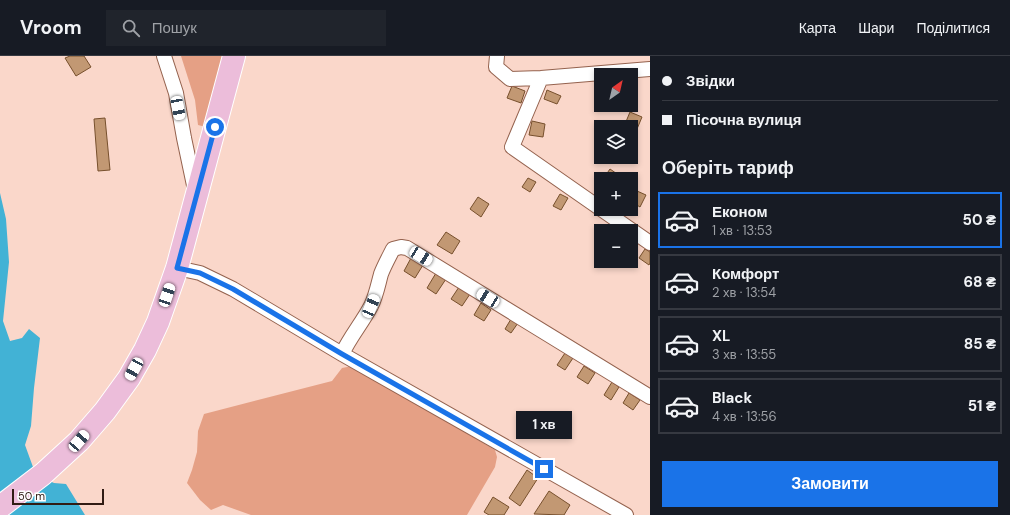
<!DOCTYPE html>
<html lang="uk">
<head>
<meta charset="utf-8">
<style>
  :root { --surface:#171b24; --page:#20242c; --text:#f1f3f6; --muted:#9ea1a6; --line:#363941; --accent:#1a73e8 }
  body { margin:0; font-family:"DM Sans",sans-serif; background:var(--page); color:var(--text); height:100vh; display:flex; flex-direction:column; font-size:15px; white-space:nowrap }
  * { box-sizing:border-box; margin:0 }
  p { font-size:13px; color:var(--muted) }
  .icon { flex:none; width:22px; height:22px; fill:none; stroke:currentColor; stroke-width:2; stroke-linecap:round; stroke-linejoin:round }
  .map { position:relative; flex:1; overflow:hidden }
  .details { display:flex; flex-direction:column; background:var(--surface); width:360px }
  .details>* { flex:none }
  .hud { display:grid; align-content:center; height:88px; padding:0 12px; background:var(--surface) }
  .needle { width:26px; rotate:34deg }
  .fabs { position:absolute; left:594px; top:12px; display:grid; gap:8px }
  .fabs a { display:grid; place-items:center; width:44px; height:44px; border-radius:0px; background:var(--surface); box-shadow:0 2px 6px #0003; font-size:20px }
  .scale { position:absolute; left:12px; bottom:10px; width:92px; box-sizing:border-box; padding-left:4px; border:2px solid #311c14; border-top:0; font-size:11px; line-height:14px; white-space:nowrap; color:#311c14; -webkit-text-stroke:3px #fff; paint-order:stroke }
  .end { position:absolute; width:18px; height:18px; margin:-9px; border:5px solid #1a73e8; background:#fff; box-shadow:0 0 0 2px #fff }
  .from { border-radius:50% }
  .bubble { position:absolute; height:28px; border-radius:0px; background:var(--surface); box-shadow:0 2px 6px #0003; font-size:13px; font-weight:700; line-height:28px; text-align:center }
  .car { position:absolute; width:12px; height:24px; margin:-12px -6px; border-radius:5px; box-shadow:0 0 3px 1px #0007; background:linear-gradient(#fff 24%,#345 0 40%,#fff 0 76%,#345 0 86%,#fff 0) }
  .hud b { display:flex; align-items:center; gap:14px; height:38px; font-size:15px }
  .hud b+b { border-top:1px solid var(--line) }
  .hud i { width:10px; height:10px; background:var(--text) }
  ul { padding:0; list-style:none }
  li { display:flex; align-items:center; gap:12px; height:56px; margin:0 8px 6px; padding:0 4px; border:2px solid var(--line); border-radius:0px }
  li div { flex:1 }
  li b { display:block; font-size:15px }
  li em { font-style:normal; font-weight:700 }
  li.selected { border-color:var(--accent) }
  li>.icon { width:36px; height:36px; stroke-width:1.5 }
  h2 { padding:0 12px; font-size:18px; line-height:48px }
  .button { display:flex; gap:8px; margin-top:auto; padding:8px 12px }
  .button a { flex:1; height:46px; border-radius:0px; background:var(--accent); color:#fff; font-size:16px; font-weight:700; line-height:46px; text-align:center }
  header { display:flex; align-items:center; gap:24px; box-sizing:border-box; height:56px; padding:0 20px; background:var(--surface); border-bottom:1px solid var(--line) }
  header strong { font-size:19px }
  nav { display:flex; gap:22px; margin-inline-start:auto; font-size:14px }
  .search { width:280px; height:36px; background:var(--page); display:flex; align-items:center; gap:10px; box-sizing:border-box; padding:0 14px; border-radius:0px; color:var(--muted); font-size:15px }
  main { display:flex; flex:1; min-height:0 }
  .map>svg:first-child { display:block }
  .green { fill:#e5a085 }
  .water { fill:#42b2d5 }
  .building { fill:#c29873; stroke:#77502d }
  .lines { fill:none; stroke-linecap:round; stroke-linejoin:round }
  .minor-casing { stroke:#94624e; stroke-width:16 }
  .primary-casing { stroke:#fff; stroke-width:24 }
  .minor { stroke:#fff; stroke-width:14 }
  .primary { stroke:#ecbdda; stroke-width:22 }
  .route { stroke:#1a73e8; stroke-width:5 }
</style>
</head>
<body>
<header>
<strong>Vroom</strong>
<div class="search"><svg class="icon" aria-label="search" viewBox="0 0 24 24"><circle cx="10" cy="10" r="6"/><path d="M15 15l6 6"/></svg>Пошук</div>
<nav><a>Карта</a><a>Шари</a><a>Поділитися</a></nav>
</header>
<main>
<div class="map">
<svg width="650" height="459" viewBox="0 0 650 459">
  <rect width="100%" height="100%" fill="#fad7ca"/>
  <path class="green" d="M181,0H227L210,72L198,69L195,44Z
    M352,310L495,394L497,401L495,411L467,459H251L223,449L211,454L200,444L187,427L192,414L197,396L198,375L204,358L332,325L342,312Z"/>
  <path class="water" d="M0,137L6,163L9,206L3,265L10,285L22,282L29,273L40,282L34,332L31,370L25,389L33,411L45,423L54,427L66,428L85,459H0Z"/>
  <path class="building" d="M70,0H84L91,11L76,20L65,2Z
    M512,30L525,35L521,47L507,42Z
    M547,34L561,40L557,48L544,43Z
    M630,56L642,61L637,73L625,68Z
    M105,62L110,114L98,115L94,63Z
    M532,65L545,68L543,81L529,79Z
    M610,113L620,120L618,123H603Z
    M528,122L536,126L530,136L522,131Z
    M637,135L646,139L640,151L632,146Z
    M560,138L568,142L561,154L553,150Z
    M478,141L489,148L481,161L470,153Z
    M446,176L460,185L452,198L437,189Z
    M645,193L650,196V207L649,209L639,202Z
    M411,202L423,209L415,222L404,215Z
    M436,217L446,223L436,238L427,232Z
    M459,231L470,238L462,250L451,243Z
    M481,247L491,254L484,265L474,259Z
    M511,263L518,267L511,277L505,273Z
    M565,297L573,302L565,314L557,309Z
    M584,310L595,317L588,328L577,321Z
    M612,326L619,331L611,344L604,339Z
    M629,337L640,344L633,354L623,347Z
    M527,414L538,422L520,450L509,442Z
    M549,435L570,449L564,459L534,458Z
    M493,441L509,451L504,459H489L484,456Z"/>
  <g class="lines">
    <g class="minor-casing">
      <path id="minor" d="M164,0L176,37L184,82L195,134
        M497,0L496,11L510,23L541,22L650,13
        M541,22L512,91L601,153
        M601,153L650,187
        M177,212L200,217L233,233L342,298L626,459
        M342,298C350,281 362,267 371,250C376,240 378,229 381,218C384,210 389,201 393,193L401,191L407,192L650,341"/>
    </g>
    <g class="primary-casing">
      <path id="primary" d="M0,451L43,418L79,385L105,355L129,322L145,294L158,266L177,212L234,0"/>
    </g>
    <use href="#minor" class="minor"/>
    <use href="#primary" class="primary"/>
  </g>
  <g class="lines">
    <path class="route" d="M215,71L177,212L200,217L233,233L342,298L544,413"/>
  </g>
</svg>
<div class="fabs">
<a><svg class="needle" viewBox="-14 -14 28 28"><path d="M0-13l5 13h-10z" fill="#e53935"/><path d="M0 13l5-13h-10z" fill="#9ea1a6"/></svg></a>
<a><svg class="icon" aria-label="layers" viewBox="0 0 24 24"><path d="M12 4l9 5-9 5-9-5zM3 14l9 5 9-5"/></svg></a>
<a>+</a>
<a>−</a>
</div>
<div class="scale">50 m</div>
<i class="end from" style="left:215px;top:71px"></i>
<i class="end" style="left:544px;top:413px"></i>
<div class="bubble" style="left:516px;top:355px;width:56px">1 хв</div>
<i class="car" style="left:178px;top:52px;rotate:169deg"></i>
<i class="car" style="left:421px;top:200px;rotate:122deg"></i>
<i class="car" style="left:167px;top:239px;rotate:19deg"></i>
<i class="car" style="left:488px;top:242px;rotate:301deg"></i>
<i class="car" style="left:371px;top:250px;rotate:23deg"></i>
<i class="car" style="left:134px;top:313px;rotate:209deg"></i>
<i class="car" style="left:79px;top:385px;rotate:41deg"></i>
</div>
<section class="details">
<div class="hud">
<b><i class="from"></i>Звідки</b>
<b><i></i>Пісочна вулиця</b>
</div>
<h2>Оберіть тариф</h2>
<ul>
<li class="selected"><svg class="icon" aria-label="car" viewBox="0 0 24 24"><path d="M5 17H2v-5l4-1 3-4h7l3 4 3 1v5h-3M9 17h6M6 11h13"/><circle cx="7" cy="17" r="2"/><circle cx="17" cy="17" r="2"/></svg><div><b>Економ</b><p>1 хв · 13:53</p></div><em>50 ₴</em></li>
<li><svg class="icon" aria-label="car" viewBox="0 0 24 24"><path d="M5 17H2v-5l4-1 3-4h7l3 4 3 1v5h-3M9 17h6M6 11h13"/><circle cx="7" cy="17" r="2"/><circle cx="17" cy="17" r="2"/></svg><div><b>Комфорт</b><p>2 хв · 13:54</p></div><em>68 ₴</em></li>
<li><svg class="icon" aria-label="car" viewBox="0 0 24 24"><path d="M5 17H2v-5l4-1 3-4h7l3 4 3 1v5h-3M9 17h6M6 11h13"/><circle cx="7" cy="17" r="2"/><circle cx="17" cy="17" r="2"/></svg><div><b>XL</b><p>3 хв · 13:55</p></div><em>85 ₴</em></li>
<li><svg class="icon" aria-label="car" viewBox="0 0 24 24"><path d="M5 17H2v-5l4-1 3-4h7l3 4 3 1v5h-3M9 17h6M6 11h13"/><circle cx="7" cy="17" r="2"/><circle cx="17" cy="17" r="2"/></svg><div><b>Black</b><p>4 хв · 13:56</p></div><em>51 ₴</em></li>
</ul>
<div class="button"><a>Замовити</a></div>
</section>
</main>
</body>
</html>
